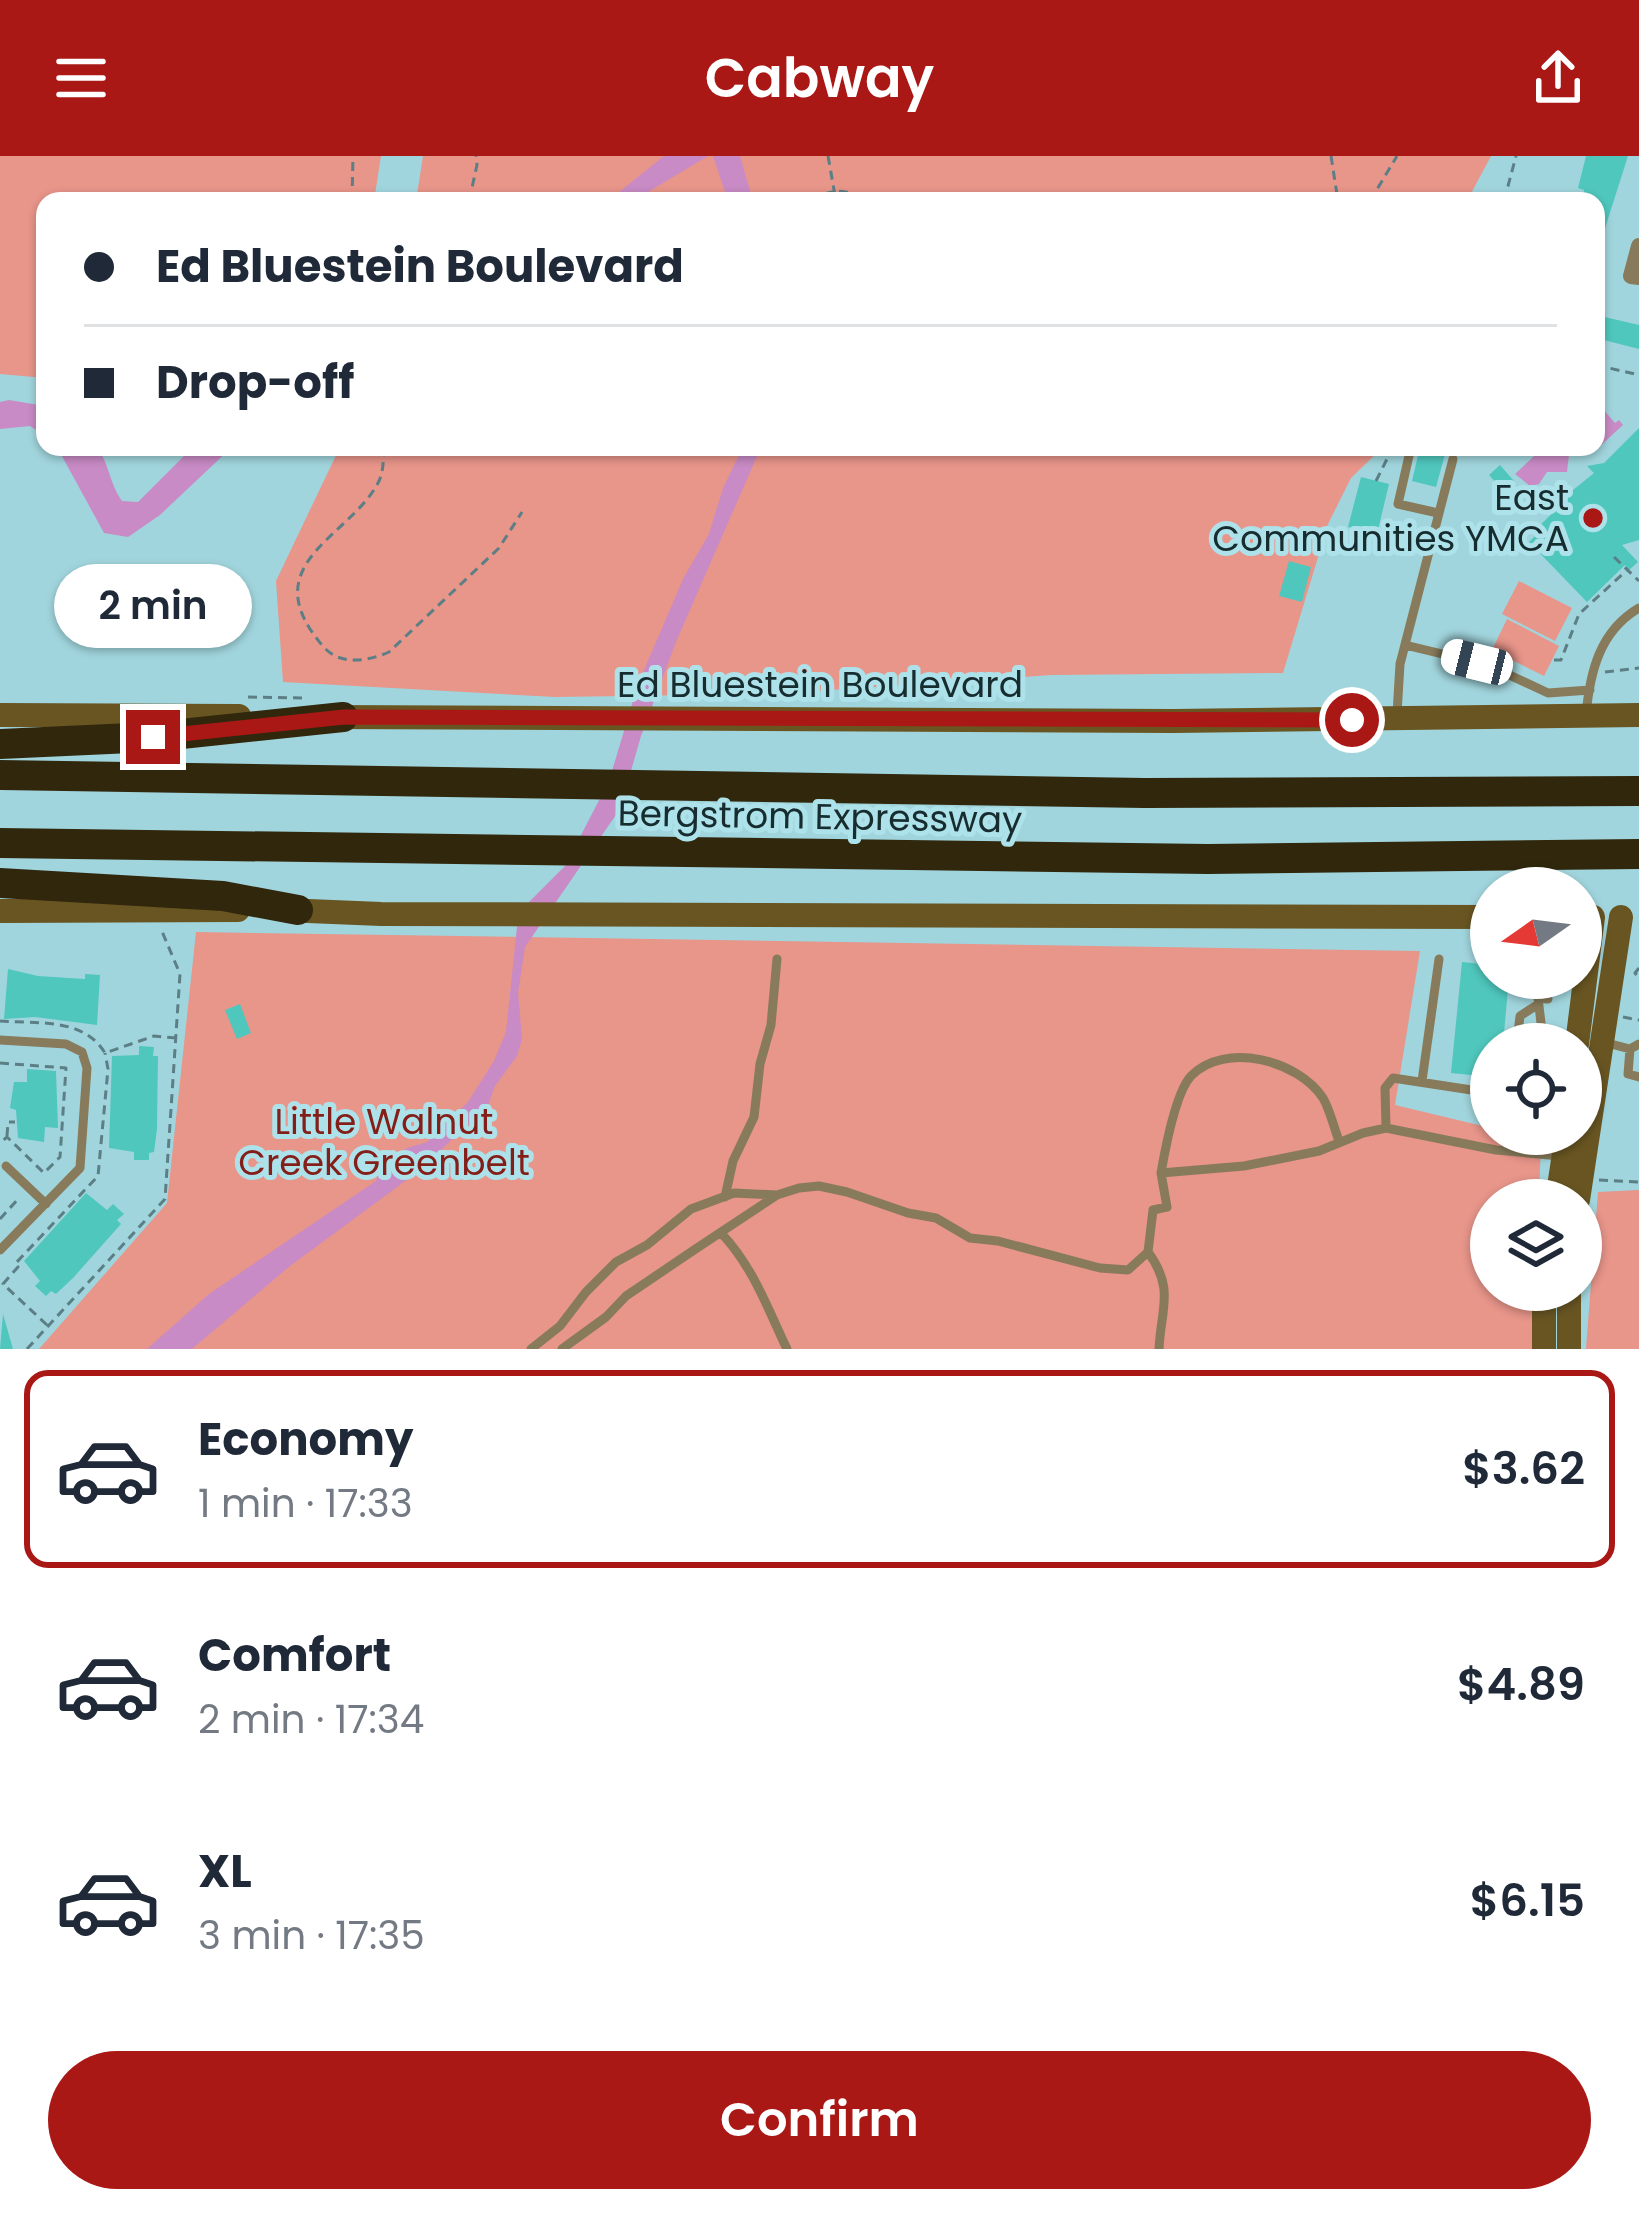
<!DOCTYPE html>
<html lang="en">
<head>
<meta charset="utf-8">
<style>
  :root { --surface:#fff; --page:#f2f2f3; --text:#1f2937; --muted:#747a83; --line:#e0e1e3; --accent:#aa1816 }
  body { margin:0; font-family:Poppins,sans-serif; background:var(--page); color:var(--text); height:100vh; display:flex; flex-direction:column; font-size:45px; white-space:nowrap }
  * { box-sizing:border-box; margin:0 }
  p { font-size:39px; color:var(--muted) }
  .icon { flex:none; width:66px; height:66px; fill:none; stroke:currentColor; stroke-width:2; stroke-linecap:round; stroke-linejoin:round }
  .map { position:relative; height:1193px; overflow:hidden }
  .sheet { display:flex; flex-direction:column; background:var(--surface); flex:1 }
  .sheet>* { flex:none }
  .guide { position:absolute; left:36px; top:36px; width:1569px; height:264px; border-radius:24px; box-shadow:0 3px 9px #0004; display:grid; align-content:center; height:264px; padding:0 48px; background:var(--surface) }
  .needle { width:78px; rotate:256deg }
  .fabs { position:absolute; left:1470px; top:711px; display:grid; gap:24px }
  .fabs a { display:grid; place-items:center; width:132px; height:132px; border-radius:50%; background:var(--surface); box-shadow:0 3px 9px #0004; font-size:60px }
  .end { position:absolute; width:54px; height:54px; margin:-27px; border:15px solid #aa1816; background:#fff; box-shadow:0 0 0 6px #fff }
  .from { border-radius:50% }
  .bubble { position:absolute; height:84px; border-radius:42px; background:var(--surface); box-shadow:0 3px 9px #0004; font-size:39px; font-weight:600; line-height:84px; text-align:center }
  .car { position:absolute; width:36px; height:72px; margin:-36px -18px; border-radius:15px; box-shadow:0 0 9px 3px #0007; background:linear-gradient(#fff 24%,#345 0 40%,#fff 0 76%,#345 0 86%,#fff 0) }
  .guide b { display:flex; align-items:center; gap:42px; height:114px; font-size:45px }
  .guide b+b { border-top:3px solid var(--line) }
  .guide i { width:30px; height:30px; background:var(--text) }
  ul { padding:21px 0 0; list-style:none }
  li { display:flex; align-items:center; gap:36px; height:198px; margin:0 24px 18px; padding:0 24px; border:6px solid transparent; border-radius:24px }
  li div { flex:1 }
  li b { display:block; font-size:45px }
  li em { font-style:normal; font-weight:600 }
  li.selected { border-color:var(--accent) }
  li>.icon { width:108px; height:108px; stroke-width:1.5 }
  .button { display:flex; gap:24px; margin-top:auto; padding:24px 48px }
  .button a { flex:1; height:138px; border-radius:72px; background:var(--accent); color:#fff; font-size:48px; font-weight:600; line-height:138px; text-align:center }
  header { display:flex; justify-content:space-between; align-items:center; height:156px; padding:0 48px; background:var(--accent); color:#fff; font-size:54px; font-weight:600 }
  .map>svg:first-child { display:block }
  .green { fill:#e8958a }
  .water { fill:#c88bc5 }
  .building { fill:#4fc7bd }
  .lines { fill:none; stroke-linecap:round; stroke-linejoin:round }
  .path { stroke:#5b7f85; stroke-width:3; stroke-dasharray:9 6; stroke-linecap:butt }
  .lane { stroke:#887b5b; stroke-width:9 }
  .street { stroke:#887b5b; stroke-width:16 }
  .secondary { stroke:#685522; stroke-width:24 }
  .highway { stroke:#31270d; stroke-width:30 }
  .route { stroke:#aa1816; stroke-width:15 }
  .poi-dot { fill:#aa1816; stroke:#aee2ea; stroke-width:4.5 }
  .labels { text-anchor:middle; stroke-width:10; stroke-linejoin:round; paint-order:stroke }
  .poi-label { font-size:36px; fill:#172c2f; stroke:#aee2ea; text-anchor:end }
  .street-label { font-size:36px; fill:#172c2f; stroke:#aee2ea }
  .park-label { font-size:36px; fill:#831e19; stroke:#aee2ea }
</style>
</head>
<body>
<header><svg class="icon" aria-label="menu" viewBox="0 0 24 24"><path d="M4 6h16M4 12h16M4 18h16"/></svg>Cabway<svg class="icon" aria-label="share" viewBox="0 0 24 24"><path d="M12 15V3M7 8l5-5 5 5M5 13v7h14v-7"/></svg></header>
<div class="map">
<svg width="1639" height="1193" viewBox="0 0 1639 1193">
  <rect width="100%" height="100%" fill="#a1d5dd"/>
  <path class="green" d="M0,0H381L374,45H45V222L0,218Z
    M423,0H1491L1467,45H416Z
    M340,291H1383L1351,322L1328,368L1283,517L1051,519L771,538L555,541L283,526L276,425Z
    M1519,425L1572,452L1555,485L1502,458Z
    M1507,463L1559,490L1544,520L1492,494Z
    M196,776L1420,795L1395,949L1491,972V978L1541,983L1539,1044H1491V1134H1535L1533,1193H39L167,1047Z
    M1639,1034V1193H1586L1598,1036Z"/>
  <path class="water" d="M664,0H708L633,45H608Z
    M713,0H740L753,45H728Z
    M9,244L45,250V280L30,270L0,273V246Z
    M1596,245L1615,267L1619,264L1623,269L1599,291Z
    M57,291H97C110,309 109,327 122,345L138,346L193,291H232L160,359L128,381L104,377Z
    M743,291H761L676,486L641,580L620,653L525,791L518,837L522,883L517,900L495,930L487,952L412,1020L290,1110L192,1193H147L209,1138L376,1025L381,1010L407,992L427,986L468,946L494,905L506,876L517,771L528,747L565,710L609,625L638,528L684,421L709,378L723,332Z
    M1544,291H1577L1569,299L1567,316H1547L1539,328L1530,330L1515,318Z"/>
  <path class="building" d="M1586,0H1628L1600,88H1596V43L1583,40L1584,34L1578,32Z
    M1596,159L1639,169V193L1596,182Z
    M1639,272V384L1622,389L1638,406L1629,414L1625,409L1587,446L1529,386L1540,375L1537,372L1564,346L1562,343L1594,317L1587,310L1604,307Z
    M1420,291H1447L1436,331L1412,325Z
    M1500,309L1514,325L1503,335L1489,319Z
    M1361,321L1389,328L1377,378L1348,371Z
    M1289,405L1311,411L1302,446L1279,440Z
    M1462,806L1491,809V822H1509L1503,888H1491V921L1451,917Z
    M8,813L38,820L85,823V818L100,819L97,869L35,861L4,863Z
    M240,848L251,877L237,883L225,854Z
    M139,890L154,891L153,900H158L157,973L154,996L149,997V1004H134V996L109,992L112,900L139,899Z
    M27,913L56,915L58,972L45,971L44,986L18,982L16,954L10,952L14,926H27Z
    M86,1037L107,1054L113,1048L124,1058L117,1064L121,1068L73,1122L56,1138L51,1135L46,1140L35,1130L40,1125L24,1105Z
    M3,1158L13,1193H0Z"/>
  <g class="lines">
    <path class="path" d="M828,0L836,45
      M1331,0L1338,45
      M352,45L353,0
      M469,45L477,9L476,0
      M811,45C830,32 847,32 866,45
      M1370,45L1397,0
      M1504,45L1516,0
      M1596,209L1639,219
      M384,291C383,304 384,316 378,327C351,378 266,404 310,473C317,483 324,494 335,500C352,508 373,503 389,496L499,392L522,356
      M1376,325L1393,291
      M1614,401L1639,425
      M1554,504H1561L1579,458L1626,415
      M1605,516L1639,512
      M248,541L304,542
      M1639,812L1635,817L1639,822
      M1623,861L1639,864
      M0,865C37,868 83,861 105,897L154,880L176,882
      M0,907L66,912L60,1001L44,1017L7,981L0,987
      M7,980L8,966H15
      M1599,1024L1639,1026
      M0,1063L19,1042
      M47,1169L3,1128L18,1111L15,1108L98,1020L108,913L105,897
      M27,1193L165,1043L180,818L161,773"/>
    <path class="lane" d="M1411,291L1398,348L1438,357
      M1405,489L1488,509L1548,537L1590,534
      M1397,558L1400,508L1453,303
      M1586,559C1590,515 1600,475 1639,452
      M1542,875L1578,882
      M0,884L66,888L82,896L87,912L80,1012L0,1094
      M1607,887L1630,893L1639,888
      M1523,888L1518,877L1520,860L1537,849
      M1535,888L1542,875L1538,842L1548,843
      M1630,893L1628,918L1639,921
      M1422,925L1439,803
      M1386,972L1385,932L1393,922L1491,937
      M6,1010L46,1048
      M1161,1017C1165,994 1176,936 1191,920C1225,885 1298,904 1323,942C1330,954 1334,972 1339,985
      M725,1041L733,1005L754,961L760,908L771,869L777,803
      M722,1078C753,1111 768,1153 787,1193
      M1148,1096C1175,1133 1161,1152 1159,1193
      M531,1193L560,1170L586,1136L616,1106L647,1089L691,1053L734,1037L777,1039
      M562,1193L606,1161L626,1140L694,1094L777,1039L799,1032L819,1030L847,1036L908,1057L936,1062L970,1082L998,1085L1100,1112L1128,1114L1148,1096L1153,1054L1167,1051L1161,1017L1244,1010L1319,995L1363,977L1386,972L1496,994L1560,1000"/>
    <path class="street" d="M1639,90L1631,120L1639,121"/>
    <path class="secondary" d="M0,559L239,560
      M327,561L1173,565L1639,559
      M284,754L381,758L1491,761
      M0,755L238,754
      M1577,888L1593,761
      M1557,1044L1567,978
      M1578,1044L1621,761
      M1544,1193V1134
      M1569,1193V1134"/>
    <path class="highway" d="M0,588L153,581L343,561
      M0,619L1145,637L1639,635
      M0,687L1208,703L1639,698
      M0,727L223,740L298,754"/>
  </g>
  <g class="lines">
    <path class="route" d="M153,581L344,561L1352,564"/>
  </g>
  <circle class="poi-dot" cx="1593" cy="362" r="12"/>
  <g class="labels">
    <g class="poi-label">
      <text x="1569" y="354">East<tspan x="1569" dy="41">Communities YMCA</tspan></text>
    </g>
    <g class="street-label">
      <text x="820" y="541">Ed Bluestein Boulevard</text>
      <text transform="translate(820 660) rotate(1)" y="13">Bergstrom Expressway</text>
    </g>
    <g class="park-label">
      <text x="384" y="978">Little Walnut<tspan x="384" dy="41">Creek Greenbelt</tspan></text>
    </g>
  </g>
</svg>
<div class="fabs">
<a><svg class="needle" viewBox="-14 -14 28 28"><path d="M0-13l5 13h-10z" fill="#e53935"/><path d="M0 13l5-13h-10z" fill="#747a83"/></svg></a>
<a><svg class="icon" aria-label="locate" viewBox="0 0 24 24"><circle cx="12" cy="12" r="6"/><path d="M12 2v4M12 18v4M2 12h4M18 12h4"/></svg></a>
<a><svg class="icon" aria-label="layers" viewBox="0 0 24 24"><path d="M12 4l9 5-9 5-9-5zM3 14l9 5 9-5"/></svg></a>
</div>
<i class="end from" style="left:1352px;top:564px"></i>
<i class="end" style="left:153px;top:581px"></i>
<div class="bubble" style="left:54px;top:408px;width:198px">2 min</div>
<i class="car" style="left:1477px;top:506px;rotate:284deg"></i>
<div class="guide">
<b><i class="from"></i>Ed Bluestein Boulevard</b>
<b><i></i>Drop-off</b>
</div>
</div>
<section class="sheet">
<ul>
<li class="selected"><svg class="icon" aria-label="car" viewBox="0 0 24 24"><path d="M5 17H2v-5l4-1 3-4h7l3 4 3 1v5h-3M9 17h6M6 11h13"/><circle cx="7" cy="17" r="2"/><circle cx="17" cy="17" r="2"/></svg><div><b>Economy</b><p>1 min · 17:33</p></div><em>$3.62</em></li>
<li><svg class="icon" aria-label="car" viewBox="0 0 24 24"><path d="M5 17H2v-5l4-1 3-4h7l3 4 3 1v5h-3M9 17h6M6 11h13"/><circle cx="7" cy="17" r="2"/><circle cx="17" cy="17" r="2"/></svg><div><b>Comfort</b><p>2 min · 17:34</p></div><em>$4.89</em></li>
<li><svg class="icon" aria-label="car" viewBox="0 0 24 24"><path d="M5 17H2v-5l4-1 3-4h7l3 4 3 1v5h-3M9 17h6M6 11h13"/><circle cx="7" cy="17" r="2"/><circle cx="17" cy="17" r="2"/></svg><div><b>XL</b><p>3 min · 17:35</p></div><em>$6.15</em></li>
</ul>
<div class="button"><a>Confirm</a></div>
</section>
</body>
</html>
